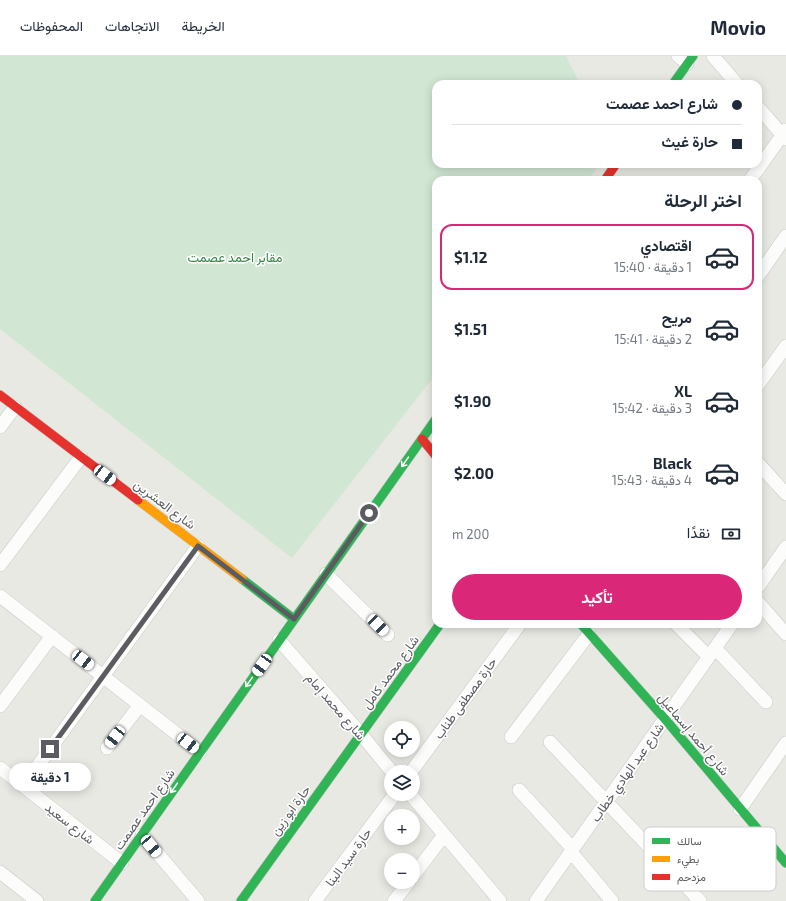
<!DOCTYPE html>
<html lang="ar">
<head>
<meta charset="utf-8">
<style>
  :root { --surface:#fff; --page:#f2f2f3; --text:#1f2937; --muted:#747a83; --line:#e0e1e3; --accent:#db2777 }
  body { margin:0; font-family:"Exo 2",Vazirmatn,sans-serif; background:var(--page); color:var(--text); direction:rtl; height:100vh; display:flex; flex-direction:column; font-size:15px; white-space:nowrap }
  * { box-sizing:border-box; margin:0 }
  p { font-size:13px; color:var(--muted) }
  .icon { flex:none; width:22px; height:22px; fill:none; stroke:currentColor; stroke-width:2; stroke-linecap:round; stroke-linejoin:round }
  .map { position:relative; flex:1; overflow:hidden; direction:ltr }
  .details { position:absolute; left:432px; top:120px; width:330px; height:452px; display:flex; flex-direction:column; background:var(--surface); border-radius:12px; box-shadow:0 2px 10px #0003; direction:rtl }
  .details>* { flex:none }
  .banner { position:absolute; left:432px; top:24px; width:330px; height:88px; border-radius:12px; box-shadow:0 2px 10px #0003; direction:rtl; display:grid; align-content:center; height:88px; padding:0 20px; background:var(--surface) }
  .controls { position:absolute; left:384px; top:665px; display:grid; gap:8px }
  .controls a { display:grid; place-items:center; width:36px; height:36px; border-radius:50%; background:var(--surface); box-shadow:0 2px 10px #0003; font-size:20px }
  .end { position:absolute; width:18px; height:18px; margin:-9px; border:5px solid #5a5c61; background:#fff; box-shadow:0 0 0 2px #fff }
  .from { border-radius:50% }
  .bubble { position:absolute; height:28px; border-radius:14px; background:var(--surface); box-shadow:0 2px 10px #0003; font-size:13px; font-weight:700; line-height:28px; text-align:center; direction:rtl }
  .car { position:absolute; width:12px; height:24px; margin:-12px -6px; border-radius:5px; box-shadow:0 0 3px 1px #0007; background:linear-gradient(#fff 24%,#345 0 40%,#fff 0 76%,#345 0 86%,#fff 0) }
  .banner b { display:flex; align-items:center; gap:14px; height:38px; font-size:15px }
  .banner b+b { border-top:1px solid var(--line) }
  .banner i { width:10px; height:10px; background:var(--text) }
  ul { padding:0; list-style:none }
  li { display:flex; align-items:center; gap:12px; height:66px; margin:0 8px 6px; padding:0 12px; border:2px solid transparent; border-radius:12px }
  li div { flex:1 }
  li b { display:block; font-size:15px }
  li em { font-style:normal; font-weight:700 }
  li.active { border-color:var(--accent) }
  li>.icon { width:36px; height:36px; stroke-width:1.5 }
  h2 { padding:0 20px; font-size:18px; line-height:48px }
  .pay { display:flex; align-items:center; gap:10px; height:44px; padding:0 20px; font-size:15px }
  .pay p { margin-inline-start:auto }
  .action { display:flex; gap:8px; margin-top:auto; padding:8px 20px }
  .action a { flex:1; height:46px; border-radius:24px; background:var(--accent); color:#fff; font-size:16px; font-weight:700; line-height:46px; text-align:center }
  header { display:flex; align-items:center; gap:24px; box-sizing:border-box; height:56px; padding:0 20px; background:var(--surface); border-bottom:1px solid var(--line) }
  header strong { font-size:19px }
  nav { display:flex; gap:22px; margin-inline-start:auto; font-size:14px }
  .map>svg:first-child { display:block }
  .green { fill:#d1e6d3 }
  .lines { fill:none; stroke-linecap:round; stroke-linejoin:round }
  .street-casing { stroke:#c7c7c6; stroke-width:14 }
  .fast-casing { stroke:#c5c5c5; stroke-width:10 }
  .slow-casing { stroke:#c5c5c5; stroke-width:10 }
  .jam-casing { stroke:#c5c5c5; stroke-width:10 }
  .street { stroke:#fcfcfb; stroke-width:13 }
  .fast { stroke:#30b455; stroke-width:9 }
  .slow { stroke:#ff9f0a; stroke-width:9 }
  .jam { stroke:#e5322d; stroke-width:9 }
  .oneway { stroke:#fff }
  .route { stroke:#5a5c61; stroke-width:5 }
  .labels { text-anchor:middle; stroke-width:3; stroke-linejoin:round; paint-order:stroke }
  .park-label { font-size:13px; fill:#388249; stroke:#fff }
  .street-label { font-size:13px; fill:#5a5c61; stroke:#fff }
  .key { fill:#fff; stroke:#ceced0; stroke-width:1 }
  .key-label { font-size:11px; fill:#5a5c61 }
</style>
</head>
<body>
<header>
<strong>Movio</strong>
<nav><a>الخريطة</a><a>الاتجاهات</a><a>المحفوظات</a></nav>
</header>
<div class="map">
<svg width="786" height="845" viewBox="0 0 786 845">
  <rect width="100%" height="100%" fill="#e9e9e4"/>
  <path class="green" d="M0,0H566L580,28H436V108H600L588,124H436V318L292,502L0,273Z"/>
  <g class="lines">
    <g class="street-casing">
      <path id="street" d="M678,0L687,8
        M713,0L737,28
        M758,51L786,83
        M750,124L786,74
        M758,220L786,180
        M758,329L786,290
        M0,371L15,351
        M758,407L786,438
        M0,509L81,401
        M326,518L388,579
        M758,531L786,491
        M0,540L200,696
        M758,546L786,578
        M676,568L709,601
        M279,584L361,678L392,716
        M715,592L766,646
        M0,650L52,580
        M511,681L589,578
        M550,686L700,845
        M107,692L140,649
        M0,712L122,807
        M411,716L520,568
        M23,730L198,490
        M519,734L573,793
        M410,738L500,845
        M740,753L786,687
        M142,779L198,845
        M571,796L612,845
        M0,816L37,845
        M413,820L444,779
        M315,845L395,738
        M394,845L409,826
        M536,845L732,568"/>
    </g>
    <g class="fast-casing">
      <path id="fast" d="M673,28L693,0
        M242,523L294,563
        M581,568L665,663L786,807
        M95,845L436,363
        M241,845L440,568"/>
    </g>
    <g class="slow-casing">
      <path id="slow" d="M138,444L242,523"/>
    </g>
    <g class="jam-casing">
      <path id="jam" d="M605,124L616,108
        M0,339L138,444
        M422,383L436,400"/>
    </g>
    <use href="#street" class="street"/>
    <use href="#fast" class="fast"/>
    <use href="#slow" class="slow"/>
    <use href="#jam" class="jam"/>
  </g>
  <defs><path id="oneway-shaft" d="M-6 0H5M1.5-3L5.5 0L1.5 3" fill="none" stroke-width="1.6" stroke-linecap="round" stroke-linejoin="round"/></defs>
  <g class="oneway">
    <use href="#oneway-shaft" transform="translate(405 406) rotate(125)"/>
    <use href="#oneway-shaft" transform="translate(249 626) rotate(125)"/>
    <use href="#oneway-shaft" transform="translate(174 732) rotate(125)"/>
  </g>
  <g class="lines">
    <path class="route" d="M50,693L198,490L294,563L369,457"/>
  </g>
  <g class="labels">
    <g class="park-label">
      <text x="235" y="206">مقابر احمد عصمت</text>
    </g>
    <g class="street-label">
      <text transform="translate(165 448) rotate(37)" y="5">شارع العشرين</text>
      <text transform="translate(390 616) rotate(-54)" y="5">شارع محمد كامل</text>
      <text transform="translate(465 642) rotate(-54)" y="5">حارة مصطفى طناب</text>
      <text transform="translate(336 650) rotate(49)" y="5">شارع محمد إمام</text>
      <text transform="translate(694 678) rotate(50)" y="5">شارع أحمد إسماعيل</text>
      <text transform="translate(627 716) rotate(-55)" y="5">شارع عبد الهادي خطاب</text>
      <text transform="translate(144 753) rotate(-55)" y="5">شارع احمد عصمت</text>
      <text transform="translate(290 754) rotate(-54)" y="5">حارة ابو زين</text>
      <text transform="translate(70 767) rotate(38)" y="5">شارع سعيد</text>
      <text transform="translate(348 801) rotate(-54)" y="5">حارة سيد البنا</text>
    </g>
  </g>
  <rect x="644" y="771" width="132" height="64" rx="6" class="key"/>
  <rect x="652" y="782" width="18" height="6" fill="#30b455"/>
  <rect x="652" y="800" width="18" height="6" fill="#ff9f0a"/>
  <rect x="652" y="818" width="18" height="6" fill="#e5322d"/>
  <g class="key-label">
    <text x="677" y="789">سالك</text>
    <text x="677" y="807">بطيء</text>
    <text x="677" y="825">مزدحم</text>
  </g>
</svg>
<div class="controls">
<a><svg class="icon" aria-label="locate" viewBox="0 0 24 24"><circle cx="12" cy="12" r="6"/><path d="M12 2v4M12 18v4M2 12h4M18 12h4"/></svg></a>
<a><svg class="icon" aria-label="layers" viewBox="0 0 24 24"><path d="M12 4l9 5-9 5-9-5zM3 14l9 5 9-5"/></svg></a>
<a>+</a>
<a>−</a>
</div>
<i class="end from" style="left:369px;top:457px"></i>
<i class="end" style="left:50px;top:693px"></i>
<div class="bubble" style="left:9px;top:707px;width:82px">1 دقيقة</div>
<i class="car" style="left:105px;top:419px;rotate:127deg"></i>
<i class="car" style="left:378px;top:569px;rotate:135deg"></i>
<i class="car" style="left:83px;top:604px;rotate:128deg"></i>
<i class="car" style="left:262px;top:609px;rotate:215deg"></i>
<i class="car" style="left:115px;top:681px;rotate:218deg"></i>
<i class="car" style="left:188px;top:687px;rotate:128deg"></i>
<i class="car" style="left:151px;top:790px;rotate:140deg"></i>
<div class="banner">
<b><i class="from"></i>شارع احمد عصمت</b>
<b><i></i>حارة غيث</b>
</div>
<section class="details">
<h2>اختر الرحلة</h2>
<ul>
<li class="active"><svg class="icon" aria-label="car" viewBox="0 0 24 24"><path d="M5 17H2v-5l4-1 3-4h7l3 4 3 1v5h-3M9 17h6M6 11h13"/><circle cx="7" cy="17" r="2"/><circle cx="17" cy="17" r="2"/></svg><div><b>اقتصادي</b><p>1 دقيقة · 15:40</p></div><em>$1.12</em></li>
<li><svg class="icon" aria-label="car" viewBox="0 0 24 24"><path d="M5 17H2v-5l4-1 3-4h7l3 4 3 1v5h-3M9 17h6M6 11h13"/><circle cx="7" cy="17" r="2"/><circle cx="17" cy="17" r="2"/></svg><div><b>مريح</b><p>2 دقيقة · 15:41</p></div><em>$1.51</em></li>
<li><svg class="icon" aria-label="car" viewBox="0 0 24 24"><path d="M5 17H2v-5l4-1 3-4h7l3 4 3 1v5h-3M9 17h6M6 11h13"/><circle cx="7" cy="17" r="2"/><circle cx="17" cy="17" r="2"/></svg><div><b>XL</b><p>3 دقيقة · 15:42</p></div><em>$1.90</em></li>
<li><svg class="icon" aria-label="car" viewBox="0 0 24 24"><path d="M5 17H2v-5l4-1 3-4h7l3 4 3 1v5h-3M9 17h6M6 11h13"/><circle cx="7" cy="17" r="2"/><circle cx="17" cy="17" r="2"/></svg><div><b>Black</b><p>4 دقيقة · 15:43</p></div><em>$2.00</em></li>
</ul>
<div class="pay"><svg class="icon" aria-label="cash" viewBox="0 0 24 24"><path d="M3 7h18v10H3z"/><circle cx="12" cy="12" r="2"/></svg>نقدًا<p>200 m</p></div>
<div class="action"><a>تأكيد</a></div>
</section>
</div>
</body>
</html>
